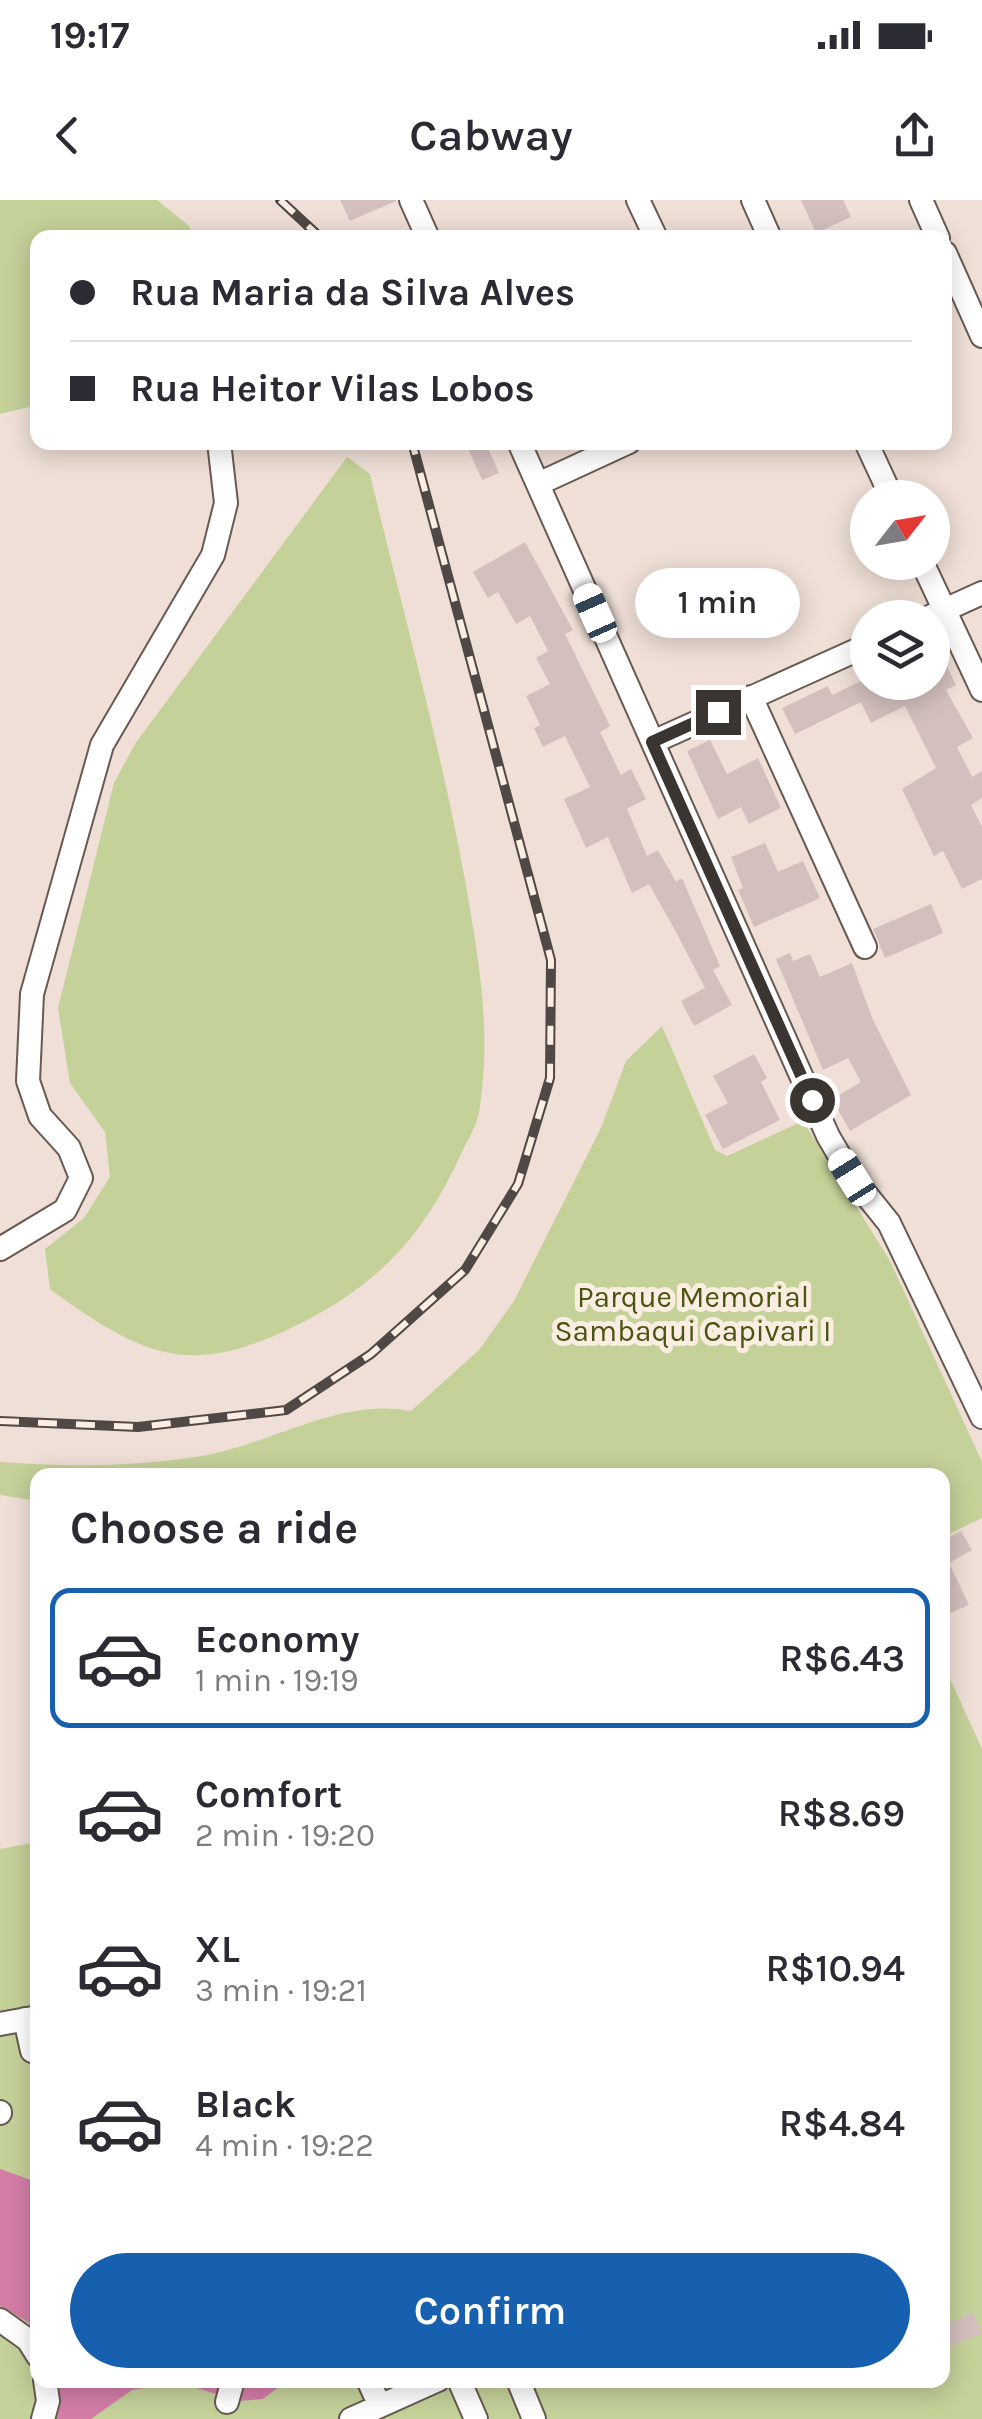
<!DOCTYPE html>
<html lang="en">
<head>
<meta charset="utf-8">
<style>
  :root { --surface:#fff; --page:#f2f2f3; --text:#2b2b33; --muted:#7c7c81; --line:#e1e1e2; --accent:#1660af }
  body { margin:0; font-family:Karla,sans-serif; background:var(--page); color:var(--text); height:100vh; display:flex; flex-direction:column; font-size:38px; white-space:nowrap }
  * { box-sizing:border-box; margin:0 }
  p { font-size:32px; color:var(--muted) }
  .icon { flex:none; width:55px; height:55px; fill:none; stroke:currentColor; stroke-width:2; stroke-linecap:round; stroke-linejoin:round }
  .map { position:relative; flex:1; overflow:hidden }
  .panel { position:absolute; left:30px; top:1268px; width:920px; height:920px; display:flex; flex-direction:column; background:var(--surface); border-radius:20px; box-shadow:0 5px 25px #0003 }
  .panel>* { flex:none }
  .banner { position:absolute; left:30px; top:30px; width:922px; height:220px; border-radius:20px; box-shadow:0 5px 25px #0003; display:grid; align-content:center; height:220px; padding:0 40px; background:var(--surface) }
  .needle { width:65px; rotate:59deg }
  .controls { position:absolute; left:850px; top:280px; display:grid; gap:20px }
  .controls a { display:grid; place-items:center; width:100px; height:100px; border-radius:50%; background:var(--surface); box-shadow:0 5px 25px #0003; font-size:50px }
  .end { position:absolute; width:45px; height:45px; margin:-22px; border:12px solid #3b3532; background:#fff; box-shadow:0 0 0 5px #fff }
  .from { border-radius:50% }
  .bubble { position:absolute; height:70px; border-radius:35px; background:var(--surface); box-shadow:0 5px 25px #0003; font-size:32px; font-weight:600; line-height:70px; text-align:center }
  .car { position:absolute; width:30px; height:60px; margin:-30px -15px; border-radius:12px; box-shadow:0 0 8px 2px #0007; background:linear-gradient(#fff 24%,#345 0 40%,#fff 0 76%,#345 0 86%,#fff 0) }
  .banner b { display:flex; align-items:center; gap:35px; height:95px; font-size:38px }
  .banner b+b { border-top:2px solid var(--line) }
  .banner i { width:25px; height:25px; background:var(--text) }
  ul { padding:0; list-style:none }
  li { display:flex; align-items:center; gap:30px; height:140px; margin:0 20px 15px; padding:0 20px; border:5px solid transparent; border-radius:20px }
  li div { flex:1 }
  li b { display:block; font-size:38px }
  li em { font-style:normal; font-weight:600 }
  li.current { border-color:var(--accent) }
  li>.icon { width:90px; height:90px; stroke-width:1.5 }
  h2 { padding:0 40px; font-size:45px; line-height:120px }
  .primary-button { display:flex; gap:20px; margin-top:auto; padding:20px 40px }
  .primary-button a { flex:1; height:115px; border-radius:60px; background:var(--accent); color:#fff; font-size:40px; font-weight:600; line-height:115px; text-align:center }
  .status { display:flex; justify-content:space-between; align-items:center; height:70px; padding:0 50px; background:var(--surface); direction:ltr }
  .status svg { height:28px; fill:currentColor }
  header { display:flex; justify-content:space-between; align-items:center; height:130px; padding:0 40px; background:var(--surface); font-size:45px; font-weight:600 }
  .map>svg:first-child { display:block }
  .green { fill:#c4d199 }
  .water { fill:#d47da7 }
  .building { fill:#d3c0be }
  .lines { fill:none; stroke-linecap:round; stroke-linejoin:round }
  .minor-casing { stroke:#685a52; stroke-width:26 }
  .minor { stroke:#fff; stroke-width:22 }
  .rail-casing { stroke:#4f4844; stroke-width:10 }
  .rail { stroke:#fcede3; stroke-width:6; stroke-dasharray:19; stroke-linecap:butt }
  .route { stroke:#3b3532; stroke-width:12 }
  .labels { text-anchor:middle; stroke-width:10; stroke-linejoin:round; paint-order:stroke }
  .park-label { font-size:30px; fill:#4a5410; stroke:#fcede3 }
</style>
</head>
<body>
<div class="status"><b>19:17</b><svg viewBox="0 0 49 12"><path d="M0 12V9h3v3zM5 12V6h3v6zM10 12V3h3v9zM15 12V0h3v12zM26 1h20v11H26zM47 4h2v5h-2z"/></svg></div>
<header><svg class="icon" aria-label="back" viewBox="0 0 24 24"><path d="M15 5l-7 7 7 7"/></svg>Cabway<svg class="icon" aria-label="share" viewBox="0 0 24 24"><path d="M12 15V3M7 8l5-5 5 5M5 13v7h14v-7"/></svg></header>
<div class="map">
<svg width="982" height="2219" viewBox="0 0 982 2219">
  <rect width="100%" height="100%" fill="#efdfd6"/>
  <path class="green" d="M0,0H157L189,26L192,37L38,38L37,205L0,214Z
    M347,257L370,274C402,409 440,543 465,680C479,762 492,829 479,913C476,927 467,941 461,954C425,1033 381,1082 305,1121C193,1179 147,1160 50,1089L45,1049L84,1018L110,977L105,932L70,883L58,808L114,583L135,544Z
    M662,826L715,950L727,956L803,921L890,1061L982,1262V1318L943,1337L942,1275H38L37,1301L0,1295V1262C65,1267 136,1267 201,1256C270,1245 340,1197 411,1211L479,1150L514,1101L601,928L626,861Z
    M943,1463L982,1549V2219H0V1649L37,1642L38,2180H942Z"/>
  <path class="water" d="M0,1969L37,1982V2134L28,2122L0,2106Z
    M60,2180H225L238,2187L288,2180L263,2199L240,2201L176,2182L132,2190L91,2219H57Z"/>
  <path class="building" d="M340,0H396V1L350,21Z
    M801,0H843L851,17L816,33Z
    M465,242H485L499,273L482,280Z
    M525,342L573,430L565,434L610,526L600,532L621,575L631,569L646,599L627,609L647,656L658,650L676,682L682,678L720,766L713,770L732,805L694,826L681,801L705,788L676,732L649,684L632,693L608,637L586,648L564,599L590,587L565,536L543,547L534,528L540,525L526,496L550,484L536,458L548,451L530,416L516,424L498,392L488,398L473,372Z
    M946,464L956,485L946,490L973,538L957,547L972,577L982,571V598L971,605L982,627V679L962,689L943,651L934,656L902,589L936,568L905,506L871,523L861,502L795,534L782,508L828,486L832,495L859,482H932V471Z
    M710,540L727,574L758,558L781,608L749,624L741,607L718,619L687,551Z
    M765,643L778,672L803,661L820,698L754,727L738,690L743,688L731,657Z
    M931,704L943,733L885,758L873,729Z
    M790,753L793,761L810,754L820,777L852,763L873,820L911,895L850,931L832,899L861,882L848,858L823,870L776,759Z
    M754,854L767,878L761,882L780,920L723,949L705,915L728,903L713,876Z
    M961,1331L972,1350L949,1363L969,1405L951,1413L942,1393V1341Z
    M973,2112L982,2133L942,2150V2126Z"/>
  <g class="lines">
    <g class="minor-casing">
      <path id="minor" d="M411,0L428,38
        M638,0L656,38
        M753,0L770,38
        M921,0L938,38
        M945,53L982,136
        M519,242L828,936L852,977L889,1023L982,1217
        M866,242L892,298
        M538,284L629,242
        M922,362L982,490
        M927,418L982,393
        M751,497L865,747
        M653,542L868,445
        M0,1049L65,1010L81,978L69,948L40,916L28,881L32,794L102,545L213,355L226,303L219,242
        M25,1819L32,1851
        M0,1824L38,1817
        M0,1913V1912
        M0,2120L28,2140L38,2156
        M368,2180L380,2206
        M459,2180L476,2219
        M518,2180L534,2219
        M227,2202L233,2180
        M43,2219L48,2201L45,2180
        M351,2219L438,2180"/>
    </g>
    <use href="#minor" class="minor"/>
    <g class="rail-casing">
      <path id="rail" d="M280,0L321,38
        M0,1221L138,1227L286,1210L371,1154L465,1070L518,984L550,878L551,760L412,242"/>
    </g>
    <use href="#rail" class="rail"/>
  </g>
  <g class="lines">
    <path class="route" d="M718,512L652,542L812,900"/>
  </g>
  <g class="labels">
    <g class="park-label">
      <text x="693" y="1107">Parque Memorial<tspan x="693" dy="34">Sambaqui Capivari I</tspan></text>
    </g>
  </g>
</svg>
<div class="controls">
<a><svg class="needle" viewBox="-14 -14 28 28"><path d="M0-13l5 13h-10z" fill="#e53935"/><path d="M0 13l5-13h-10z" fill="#7c7c81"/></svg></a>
<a><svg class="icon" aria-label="layers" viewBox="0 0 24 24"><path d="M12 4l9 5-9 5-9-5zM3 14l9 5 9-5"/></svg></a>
</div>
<i class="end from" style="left:812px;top:900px"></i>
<i class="end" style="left:718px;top:512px"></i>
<div class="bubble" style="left:635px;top:368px;width:165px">1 min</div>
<i class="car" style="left:595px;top:413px;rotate:336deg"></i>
<i class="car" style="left:852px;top:977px;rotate:328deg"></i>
<div class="banner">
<b><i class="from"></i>Rua Maria da Silva Alves</b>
<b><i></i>Rua Heitor Vilas Lobos</b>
</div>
<section class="panel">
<h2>Choose a ride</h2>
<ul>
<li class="current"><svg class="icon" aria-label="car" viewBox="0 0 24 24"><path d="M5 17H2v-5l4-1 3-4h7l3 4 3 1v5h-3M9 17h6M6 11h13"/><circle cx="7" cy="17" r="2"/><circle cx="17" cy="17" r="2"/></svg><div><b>Economy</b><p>1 min · 19:19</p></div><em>R$6.43</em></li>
<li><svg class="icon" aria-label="car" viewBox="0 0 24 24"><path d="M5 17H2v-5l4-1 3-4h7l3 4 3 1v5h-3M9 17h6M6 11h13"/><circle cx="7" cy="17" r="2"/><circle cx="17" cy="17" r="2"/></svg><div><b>Comfort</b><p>2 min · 19:20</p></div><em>R$8.69</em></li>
<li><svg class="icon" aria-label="car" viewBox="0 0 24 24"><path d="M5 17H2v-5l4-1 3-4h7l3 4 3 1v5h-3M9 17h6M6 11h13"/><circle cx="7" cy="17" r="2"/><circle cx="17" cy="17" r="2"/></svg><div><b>XL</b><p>3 min · 19:21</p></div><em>R$10.94</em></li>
<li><svg class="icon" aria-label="car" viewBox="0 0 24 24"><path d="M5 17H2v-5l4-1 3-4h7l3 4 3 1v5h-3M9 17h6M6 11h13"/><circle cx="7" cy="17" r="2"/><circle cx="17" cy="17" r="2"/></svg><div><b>Black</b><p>4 min · 19:22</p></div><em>R$4.84</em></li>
</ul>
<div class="primary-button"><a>Confirm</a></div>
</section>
</div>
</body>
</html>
